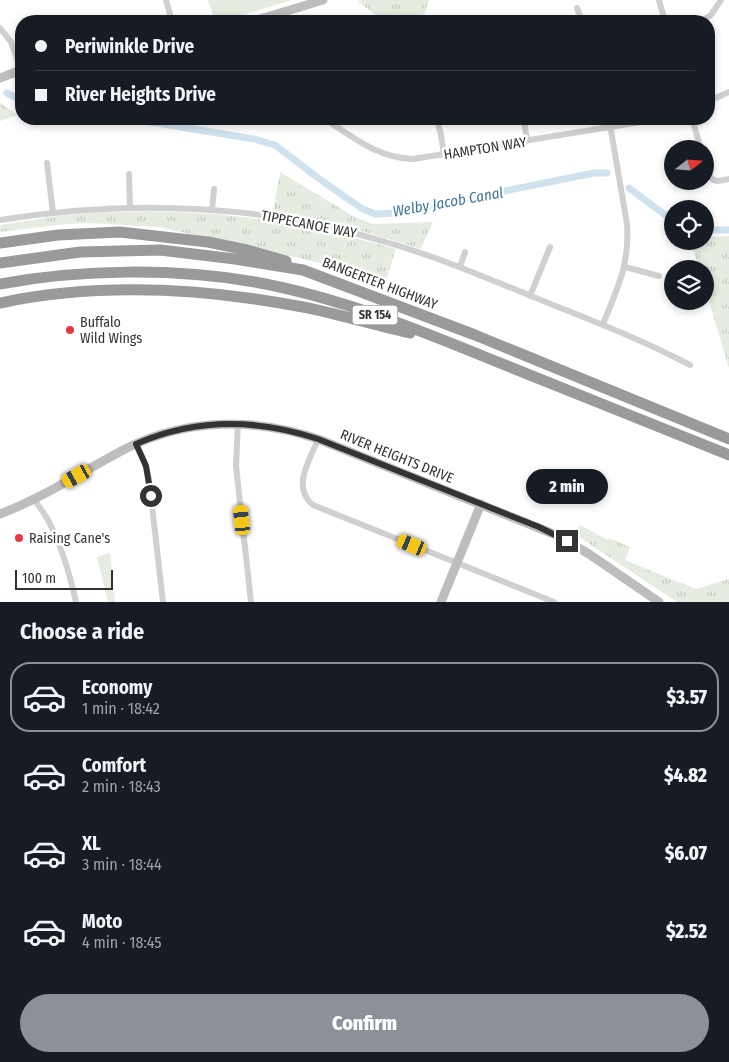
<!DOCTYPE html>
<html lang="en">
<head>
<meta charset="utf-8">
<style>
  :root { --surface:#171b24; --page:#242831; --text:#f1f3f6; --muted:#9ea1a6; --line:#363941; --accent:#8c9099 }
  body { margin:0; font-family:"Fira Sans Condensed",sans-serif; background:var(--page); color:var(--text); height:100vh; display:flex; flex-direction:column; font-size:19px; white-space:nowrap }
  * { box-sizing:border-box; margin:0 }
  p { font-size:16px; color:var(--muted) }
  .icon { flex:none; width:28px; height:28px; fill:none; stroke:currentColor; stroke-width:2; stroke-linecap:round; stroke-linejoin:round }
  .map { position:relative; height:602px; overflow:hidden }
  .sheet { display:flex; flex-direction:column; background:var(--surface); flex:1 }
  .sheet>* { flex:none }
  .top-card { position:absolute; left:15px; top:15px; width:700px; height:110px; border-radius:20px; box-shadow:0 2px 8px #0003; display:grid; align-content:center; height:110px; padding:0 20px; background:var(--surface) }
  .needle { width:32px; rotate:73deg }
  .fabs { position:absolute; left:664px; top:140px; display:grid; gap:10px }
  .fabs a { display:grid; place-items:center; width:50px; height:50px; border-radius:50%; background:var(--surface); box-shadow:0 2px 8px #0003; font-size:25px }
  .scale { position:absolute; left:15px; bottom:12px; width:98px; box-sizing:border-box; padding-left:5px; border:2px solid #333; border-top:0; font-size:14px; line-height:18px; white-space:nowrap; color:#333; -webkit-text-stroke:4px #fff; paint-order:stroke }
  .end { position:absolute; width:22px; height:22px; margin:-11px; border:6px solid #333; background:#fff; box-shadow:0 0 0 2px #fff }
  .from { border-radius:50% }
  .bubble { position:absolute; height:35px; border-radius:18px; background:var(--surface); box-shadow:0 2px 8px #0003; font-size:16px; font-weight:800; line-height:35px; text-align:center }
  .car { position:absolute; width:15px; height:30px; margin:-15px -8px; border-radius:6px; box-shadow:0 0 4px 1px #0007; background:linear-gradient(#f5c518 24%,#345 0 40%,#f5c518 0 76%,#345 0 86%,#f5c518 0) }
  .top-card b { display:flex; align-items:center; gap:18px; height:48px; font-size:19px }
  .top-card b+b { border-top:1px solid var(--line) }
  .top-card i { width:12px; height:12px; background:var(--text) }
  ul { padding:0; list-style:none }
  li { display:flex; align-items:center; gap:15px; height:70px; margin:0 10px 8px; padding:0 10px; border:2px solid transparent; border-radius:20px }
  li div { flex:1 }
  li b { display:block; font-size:19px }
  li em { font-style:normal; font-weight:800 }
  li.selected { border-color:var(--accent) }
  li>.icon { width:45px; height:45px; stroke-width:1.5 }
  h2 { padding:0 20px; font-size:22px; line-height:60px }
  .primary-button { display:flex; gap:10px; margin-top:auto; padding:10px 20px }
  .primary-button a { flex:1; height:58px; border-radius:30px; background:var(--accent); color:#fff; font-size:20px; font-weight:800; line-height:58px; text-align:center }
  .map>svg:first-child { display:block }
  .grass { fill:url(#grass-tufts) }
  .park { fill:#e6ecdf }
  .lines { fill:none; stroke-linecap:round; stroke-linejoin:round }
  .canal { stroke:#cfe2ee; stroke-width:7 }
  .street { stroke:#d0d0d0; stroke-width:6 }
  .secondary { stroke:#bdbdbd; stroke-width:9 }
  .highway { stroke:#9a9a9a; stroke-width:11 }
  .route { stroke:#333; stroke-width:6 }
  .poi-dot { fill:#e63946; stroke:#fff; stroke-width:2 }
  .labels { text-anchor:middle; stroke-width:5; stroke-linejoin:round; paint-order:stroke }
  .shield { fill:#fff; stroke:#707070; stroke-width:1 }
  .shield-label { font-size:12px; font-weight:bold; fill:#333 }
  .street-label { font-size:14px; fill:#333; stroke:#fff }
  .poi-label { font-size:14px; fill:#333; stroke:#fff; text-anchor:start }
  .water-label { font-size:15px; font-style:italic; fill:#3f7597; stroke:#fff }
</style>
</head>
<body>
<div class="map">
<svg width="729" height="602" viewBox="0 0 729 602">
  <defs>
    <pattern id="grass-tufts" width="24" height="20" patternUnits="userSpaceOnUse" patternTransform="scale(1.25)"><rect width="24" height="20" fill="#e6ecdf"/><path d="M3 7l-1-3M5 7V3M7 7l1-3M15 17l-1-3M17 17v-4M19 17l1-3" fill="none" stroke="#c6cbc0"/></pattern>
  </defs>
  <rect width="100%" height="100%" fill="#fff"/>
  <path class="grass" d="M362,0H429L422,21H384L357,1Z
    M0,103L18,115L0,121Z
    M280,172L355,217L373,224L433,222L421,249L338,224L273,212Z
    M108,212C133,212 157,211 181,212C254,215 325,229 396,249L384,287L316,262L159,227L88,223L66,224L0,232V225L66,215Z
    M729,236V368L705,288V269H699L691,241H705V237Z
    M580,525L608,540L609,538L630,547L625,560L696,589L729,579V602H677L579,537L577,531Z"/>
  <path class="park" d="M208,0H292L223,21H215Z
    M109,553H110L115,602H108L97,557Z"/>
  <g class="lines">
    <path class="canal" d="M7,93L21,100
      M132,119L254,139L275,145L318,178L361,208L375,214L395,213L594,173H607
      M629,188L672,220
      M705,230H729"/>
    <path class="street" d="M166,0L172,21
      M659,0L665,21
      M577,8L582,21
      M494,19V21
      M702,21L711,15L721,0
      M0,28L11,42L21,70
      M709,101L729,92
      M325,119C353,137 377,158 413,159L641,122L654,119
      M437,119L441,135L444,155
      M524,119L527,141
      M692,119L701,149
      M705,162L710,176L713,180L718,181L729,179
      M47,163L53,213
      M129,174L130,207
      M212,210L214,189
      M0,220C130,199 262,204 389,243C438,257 484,277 531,296C585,318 639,338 690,365
      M460,267L465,252
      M625,267L659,276
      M530,296L550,247
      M603,324C617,290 630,263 627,224L609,119
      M238,423L236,466L251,602
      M318,439C310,460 291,487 313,505L554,602
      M136,444L144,460L149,479L163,602
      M34,499C39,507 45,514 49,522C62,547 70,575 76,602"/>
    <path class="secondary" d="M254,21L323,0
      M0,78L21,70
      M0,514C45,497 86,469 129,447C189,418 256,418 318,439L556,535L589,554L659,602
      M441,602L481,504"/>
    <path class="highway" d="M0,243L58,235L120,232L208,242L247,250L286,261
      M0,263L80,252L160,250L235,259L303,270L475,335L729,439
      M0,284C81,269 174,268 255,282C338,297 417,329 495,361C573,392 651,424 729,455
      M0,303C100,282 203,288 303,307C339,314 374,325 410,333"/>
  </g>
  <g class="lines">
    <path class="route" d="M151,496L146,466L136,444C196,418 258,419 318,439L539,527L567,541"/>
  </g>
  <g class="poi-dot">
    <circle cx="70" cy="330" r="5"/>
    <circle cx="19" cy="538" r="5"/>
  </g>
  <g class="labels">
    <rect class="shield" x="352.5" y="305.5" width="45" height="19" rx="4"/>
    <g class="shield-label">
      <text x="375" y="319">SR 154</text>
    </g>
    <g class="street-label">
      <text transform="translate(485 148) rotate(-9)" y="5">HAMPTON WAY</text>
      <text transform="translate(309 224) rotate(11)" y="5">TIPPECANOE WAY</text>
      <text transform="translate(380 283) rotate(21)" y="5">BANGERTER HIGHWAY</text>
      <text transform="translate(397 456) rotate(22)" y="5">RIVER HEIGHTS DRIVE</text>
    </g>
    <g class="poi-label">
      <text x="80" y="327">Buffalo<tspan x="80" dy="16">Wild Wings</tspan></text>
      <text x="29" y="543">Raising Cane's</text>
    </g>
    <g class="water-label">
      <text transform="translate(448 202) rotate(-10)" y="5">Welby Jacob Canal</text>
    </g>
  </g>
</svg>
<div class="fabs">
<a><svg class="needle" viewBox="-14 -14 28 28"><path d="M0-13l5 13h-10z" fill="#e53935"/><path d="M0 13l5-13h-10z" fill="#9ea1a6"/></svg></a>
<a><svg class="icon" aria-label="locate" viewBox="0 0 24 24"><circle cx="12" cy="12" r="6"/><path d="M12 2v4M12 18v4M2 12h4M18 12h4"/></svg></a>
<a><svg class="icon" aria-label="layers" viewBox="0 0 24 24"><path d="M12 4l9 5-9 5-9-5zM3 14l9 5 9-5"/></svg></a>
</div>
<div class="scale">100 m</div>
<i class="end from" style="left:151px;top:496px"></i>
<i class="end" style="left:567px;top:541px"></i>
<div class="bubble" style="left:526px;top:469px;width:82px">2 min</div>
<i class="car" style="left:77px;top:476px;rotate:241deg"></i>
<i class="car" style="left:242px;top:520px;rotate:354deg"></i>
<i class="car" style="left:412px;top:545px;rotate:292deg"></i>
<div class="top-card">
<b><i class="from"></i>Periwinkle Drive</b>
<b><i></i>River Heights Drive</b>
</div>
</div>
<section class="sheet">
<h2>Choose a ride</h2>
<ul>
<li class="selected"><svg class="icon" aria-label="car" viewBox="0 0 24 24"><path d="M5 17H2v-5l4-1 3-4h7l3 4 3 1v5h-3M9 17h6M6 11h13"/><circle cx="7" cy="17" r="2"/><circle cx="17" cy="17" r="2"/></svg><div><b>Economy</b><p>1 min · 18:42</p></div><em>$3.57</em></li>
<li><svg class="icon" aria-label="car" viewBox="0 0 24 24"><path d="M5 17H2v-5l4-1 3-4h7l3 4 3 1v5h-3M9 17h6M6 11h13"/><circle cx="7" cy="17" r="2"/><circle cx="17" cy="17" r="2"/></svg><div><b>Comfort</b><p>2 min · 18:43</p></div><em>$4.82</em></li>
<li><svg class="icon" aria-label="car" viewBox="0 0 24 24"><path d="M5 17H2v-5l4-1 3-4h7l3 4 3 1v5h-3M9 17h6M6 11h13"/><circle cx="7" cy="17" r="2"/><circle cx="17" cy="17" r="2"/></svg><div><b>XL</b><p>3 min · 18:44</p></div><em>$6.07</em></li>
<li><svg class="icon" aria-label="car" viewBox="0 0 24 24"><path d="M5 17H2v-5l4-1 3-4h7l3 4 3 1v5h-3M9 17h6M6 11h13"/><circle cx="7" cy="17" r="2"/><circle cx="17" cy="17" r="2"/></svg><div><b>Moto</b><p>4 min · 18:45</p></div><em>$2.52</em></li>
</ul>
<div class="primary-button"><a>Confirm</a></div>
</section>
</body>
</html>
